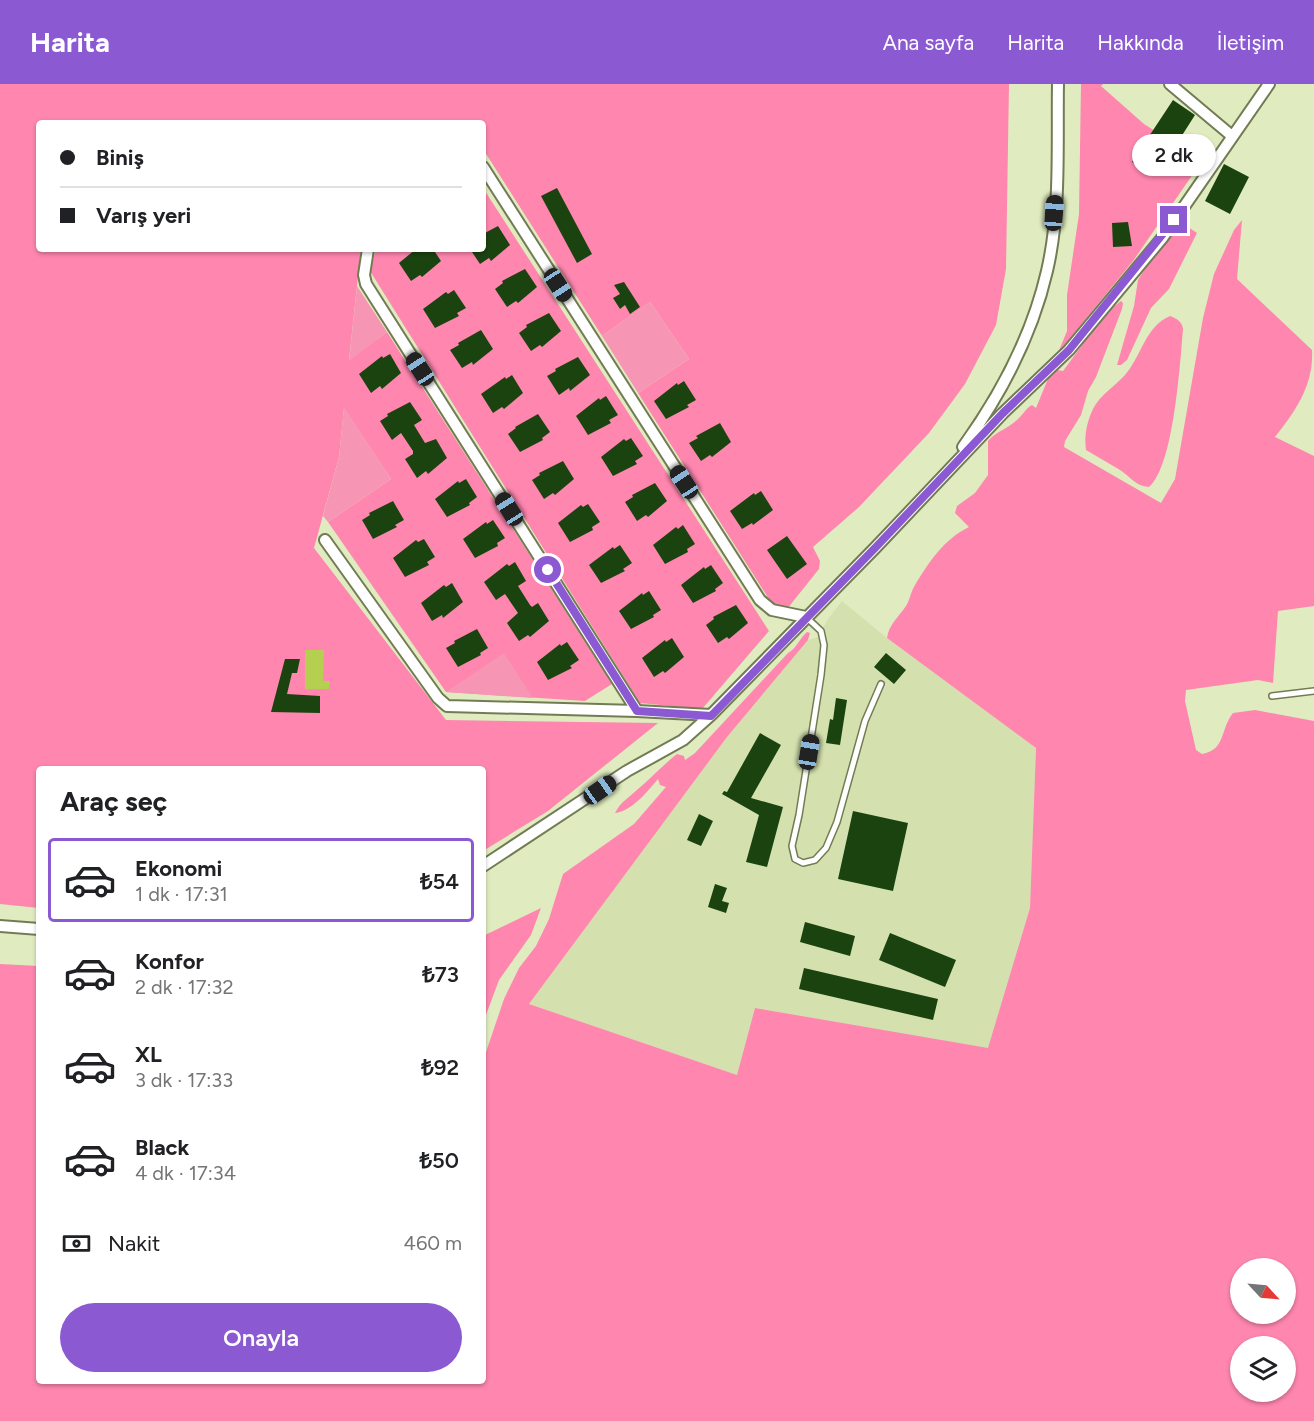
<!DOCTYPE html>
<html lang="tr">
<head>
<meta charset="utf-8">
<style>
  :root { --surface:#fff; --page:#f2f2f2; --text:#202124; --muted:#757577; --line:#e0e0e0; --accent:#8b59d2 }
  body { margin:0; font-family:Figtree,sans-serif; background:var(--page); color:var(--text); height:100vh; display:flex; flex-direction:column; font-size:22px; white-space:nowrap }
  * { box-sizing:border-box; margin:0 }
  p { font-size:20px; color:var(--muted) }
  .icon { flex:none; width:33px; height:33px; fill:none; stroke:currentColor; stroke-width:2; stroke-linecap:round; stroke-linejoin:round }
  .map { position:relative; flex:1; overflow:hidden }
  .panel { position:absolute; left:36px; top:682px; width:450px; height:618px; display:flex; flex-direction:column; background:var(--surface); border-radius:6px; box-shadow:0 2px 4px #0004 }
  .panel>* { flex:none }
  .guide { position:absolute; left:36px; top:36px; width:450px; height:132px; border-radius:6px; box-shadow:0 2px 4px #0004; display:grid; align-content:center; height:132px; padding:0 24px; background:var(--surface) }
  .needle { width:39px; rotate:116deg }
  .buttons { position:absolute; left:1230px; top:1174px; display:grid; gap:12px }
  .buttons a { display:grid; place-items:center; width:66px; height:66px; border-radius:50%; background:var(--surface); box-shadow:0 2px 4px #0004; font-size:30px }
  .end { position:absolute; width:27px; height:27px; margin:-14px; border:8px solid #8b59d2; background:#fff; box-shadow:0 0 0 3px #fff }
  .from { border-radius:50% }
  .bubble { position:absolute; height:42px; border-radius:21px; background:var(--surface); box-shadow:0 2px 4px #0004; font-size:20px; font-weight:600; line-height:42px; text-align:center }
  .car { position:absolute; width:18px; height:36px; margin:-18px -9px; border-radius:8px; box-shadow:0 0 4px 2px #0007; background:linear-gradient(#222 24%,#8ab4d8 0 40%,#222 0 76%,#8ab4d8 0 86%,#222 0) }
  .guide b { display:flex; align-items:center; gap:21px; height:57px; font-size:22px }
  .guide b+b { border-top:2px solid var(--line) }
  .guide i { width:15px; height:15px; background:var(--text) }
  ul { padding:0; list-style:none }
  li { display:flex; align-items:center; gap:18px; height:84px; margin:0 12px 9px; padding:0 12px; border:3px solid transparent; border-radius:6px }
  li div { flex:1 }
  li b { display:block; font-size:22px }
  li em { font-style:normal; font-weight:600 }
  li.selected { border-color:var(--accent) }
  li>.icon { width:54px; height:54px; stroke-width:1.5 }
  h2 { padding:0 24px; font-size:27px; line-height:72px }
  .pay { display:flex; align-items:center; gap:15px; height:66px; padding:0 24px; font-size:22px }
  .pay p { margin-inline-start:auto }
  .action { display:flex; gap:12px; margin-top:auto; padding:12px 24px }
  .action a { flex:1; height:69px; border-radius:36px; background:var(--accent); color:#fff; font-size:24px; font-weight:600; line-height:69px; text-align:center }
  header { display:flex; align-items:center; gap:36px; box-sizing:border-box; height:84px; padding:0 30px; background:var(--accent); color:#fff }
  header strong { font-size:28px }
  nav { display:flex; gap:33px; margin-inline-start:auto; font-size:21px }
  .map>svg:first-child { display:block }
  .built { fill:#d4e1ae }
  .green { fill:#fe86af; fill-rule:evenodd }
  .forest { fill:#f795b5 }
  .water { fill:#b5cf51 }
  .building { fill:#1b4310 }
  .lines { fill:none; stroke-linecap:round; stroke-linejoin:round }
  .service-casing { stroke:#727c54; stroke-width:8 }
  .minor-casing { stroke:#727c54; stroke-width:14 }
  .service { stroke:#fff; stroke-width:5 }
  .minor { stroke:#fff; stroke-width:10 }
  .route { stroke:#8b59d2; stroke-width:8 }
</style>
</head>
<body>
<header>
<strong>Harita</strong>
<nav><a>Ana sayfa</a><a>Harita</a><a>Hakkında</a><a>İletişim</a></nav>
</header>
<div class="map">
<svg width="1314" height="1337" viewBox="0 0 1314 1337">
  <rect width="100%" height="100%" fill="#e0ecc0"/>
  <path class="built" d="M842,517L887,554L1036,664L1030,824L988,965L755,924L737,991L529,920L727,653L808,556L818,553L828,535Z"/>
  <path class="green" d="M0,0H1009L1006,185L996,241L965,300L929,349L859,423L813,463L820,477L819,485L787,525L774,523L638,309L689,275L650,218L602,252L483,65V39H39V165H361L349,276L387,248L612,600L585,617L446,608L328,438L391,395L344,324L339,373L314,464L446,636L658,639L548,727L483,767V686H39V824L0,820Z
    M1081,0H1103L1101,2L1144,40L1202,77L1133,177L1058,269L1067,247V211L1079,130Z
    M483,104L769,547L702,625L640,619L370,187L376,165H483Z
    M1242,136L1237,195L1312,266C1314,301 1295,328 1275,353L1314,372V522L1278,527L1273,599L1258,596L1186,606L1185,617L1196,666L1202,670C1226,666 1220,645 1233,629L1255,626L1314,637V1337H0V880L39,882V1298H483V977L504,915L519,884L536,862L549,835L563,790L634,740L666,703L660,701L658,695C648,707 632,727 615,729C621,717 629,714 638,705C652,693 662,682 677,670L684,672L685,676L695,669L788,569C796,565 799,555 807,548L810,549L808,556L727,653L529,920L737,991L755,924L988,964L1030,824L1036,664L887,554C889,540 898,534 906,522C910,516 911,507 915,501C929,478 944,455 969,443L955,429L957,422L975,409L988,391V357C997,347 1007,345 1017,336C1023,331 1025,325 1032,321L1036,324L1052,285L1063,287L1083,260L1082,256L1111,225L1121,217L1123,219L1122,225L1096,293L1088,307L1081,331L1065,357L1064,363L1161,419L1175,395L1203,234L1214,190L1234,146ZM1240,1185H1286V1230H1240ZM1240,1263H1286V1308H1240Z
    M1185,141L1197,149L1169,205L1151,224L1127,276L1121,281H1117L1134,222L1138,196L1148,180L1174,150Z
    M1170,232C1177,235 1182,237 1183,245C1180,279 1174,382 1149,403C1135,402 1131,393 1120,386C1109,379 1097,373 1086,366C1084,351 1087,338 1093,325C1100,311 1115,302 1125,291C1142,271 1145,243 1170,232Z
    M541,824L531,851L499,896L483,939V852Z"/>
  <path class="forest" d="M357,202L387,248L349,277Z
    M650,218L689,275L638,309L602,252Z
    M344,323L391,395L328,438L323,432L339,373Z
    M504,569L533,614L446,608Z"/>
  <path class="water" d="M305,566H324L323,597H330L329,605H305Z"/>
  <path class="building" d="M1173,16L1195,31L1181,53L1177,51L1149,90L1132,78Z
    M1224,80L1249,93L1230,130L1205,117Z
    M557,104L592,170L577,179L541,112Z
    M1128,138L1132,162L1113,163L1112,139Z
    M498,142L510,161L491,177L489,174L480,180L470,165H483V150Z
    M416,165H433L441,177L422,193L420,191L411,197L399,179Z
    M525,185L537,203L518,219L516,217L507,223L495,205L503,199L502,197Z
    M624,198L640,223L630,230L625,221L620,225L613,214L620,210L614,201Z
    M454,206L466,224L457,229L459,232L435,244L423,225L446,208L448,210Z
    M549,229L561,247L542,263L540,261L531,267L519,249L527,243L526,241Z
    M481,246L493,265L473,281L472,278L462,284L450,266L459,261L458,259Z
    M390,270L401,289L382,305L380,302L371,309L359,290L382,272L383,274Z
    M578,273L590,291L570,307L569,304L559,311L547,292L556,287L555,285Z
    M512,291L523,309L504,325L502,323L493,329L481,310L505,293L506,295Z
    M684,297L696,316L687,321L689,323L666,335L654,317L677,299L678,301Z
    M606,312L618,331L609,336L611,339L588,351L576,332L599,314L600,316Z
    M410,318L422,336L414,341L425,359L436,355L447,374L428,390L426,387L417,394L405,375L413,370V367L401,349L392,356L380,337L388,332L387,330Z
    M538,330L550,348L542,354L543,356L520,368L508,350L516,344L515,343Z
    M720,339L731,358L712,373L710,371L701,377L689,359L698,354L696,352Z
    M631,354L643,372L635,377L637,380L613,392L601,373L624,355L626,357Z
    M563,377L574,395L555,411L553,409L544,415L532,396L540,391L539,389Z
    M466,395L477,413L469,419L470,421L447,433L435,415L458,397L459,399Z
    M655,399L667,417L648,433L646,431L637,437L625,418L633,413L632,411Z
    M761,407L773,426L753,441L752,439L742,445L730,427L754,409L755,411Z
    M393,417L404,436L395,441L397,443L373,455L362,436L370,431L369,429Z
    M588,420L600,438L592,443L593,446L570,458L558,439L581,421L583,423Z
    M493,436L505,454L497,459L498,462L475,474L463,455L486,438L487,440Z
    M683,441L695,460L687,465L688,468L665,480L653,461L676,443L678,445Z
    M787,452L807,480L787,495L767,466Z
    M424,455L435,473L427,478L429,481L405,493L393,474L416,456L418,458Z
    M620,461L632,479L623,485L625,487L601,499L589,481L613,463L614,465Z
    M515,478L526,497L518,502L530,521L532,523L538,519L549,537L530,553L528,551L519,557L507,539L518,529L505,510L496,516L484,498L507,480L509,482Z
    M711,481L723,499L715,505L716,507L693,519L681,501L704,483L705,485Z
    M452,499L463,518L443,534L442,531L432,537L421,519L444,501L446,503Z
    M649,507L661,526L653,531L654,533L631,545L619,527L642,509L643,511Z
    M736,521L748,539L729,555L727,553L718,559L706,541L714,535L713,533Z
    M477,545L488,564L480,569L481,571L458,583L446,564L455,559L454,557Z
    M672,554L684,573L665,589L663,587L654,593L642,574L665,556L666,558Z
    M567,558L579,576L570,582L572,584L548,596L537,578L560,560L561,562Z
    M886,569L906,586L894,600L874,583Z
    M285,575H300L297,589H292L287,610L320,612V629L271,628Z
    M836,614L847,616L840,661L826,659L830,635L833,636Z
    M760,649L781,661L751,714L783,723L767,783L746,778L759,731L722,710L724,707L727,708Z
    M853,727L908,739L893,807L838,795Z
    M699,730L713,737L701,762L687,756Z
    M715,800L727,804L722,817L729,819L726,829L708,823Z
    M805,838L855,852L850,872L800,858Z
    M890,849L956,876L945,903L879,876Z
    M804,884L938,915L933,936L799,905Z"/>
  <g class="lines">
    <g class="service-casing">
      <path id="service" d="M806,533L821,547L824,561L821,591L799,731L792,762L795,775L803,779L815,776L826,764L837,738L865,637L881,600
        M1272,612L1314,607"/>
    </g>
    <g class="minor-casing">
      <path id="minor" d="M1170,0L1232,52
        M483,83L760,516L772,526L806,533
        M368,165L364,191L366,200L637,627
        M963,363C1002,309 1032,252 1047,187C1061,127 1057,61 1058,0
        M325,456L438,614L447,622L637,627L711,631
        M483,782L627,687L683,656L711,631L876,463L1003,329L1069,266L1163,153L1269,0
        M0,842L39,845"/>
    </g>
    <use href="#service" class="service"/>
    <use href="#minor" class="minor"/>
  </g>
  <g class="lines">
    <path class="route" d="M548,486L637,627L711,632L876,463L1003,329L1069,266L1174,136"/>
  </g>
</svg>
<div class="buttons">
<a><svg class="needle" viewBox="-14 -14 28 28"><path d="M0-13l5 13h-10z" fill="#e53935"/><path d="M0 13l5-13h-10z" fill="#757577"/></svg></a>
<a><svg class="icon" aria-label="layers" viewBox="0 0 24 24"><path d="M12 4l9 5-9 5-9-5zM3 14l9 5 9-5"/></svg></a>
</div>
<i class="end from" style="left:548px;top:486px"></i>
<i class="end" style="left:1174px;top:136px"></i>
<div class="bubble" style="left:1132px;top:50px;width:84px">2 dk</div>
<i class="car" style="left:1054px;top:129px;rotate:4deg"></i>
<i class="car" style="left:558px;top:201px;rotate:147deg"></i>
<i class="car" style="left:420px;top:285px;rotate:327deg"></i>
<i class="car" style="left:684px;top:398px;rotate:327deg"></i>
<i class="car" style="left:509px;top:425px;rotate:328deg"></i>
<i class="car" style="left:809px;top:668px;rotate:9deg"></i>
<i class="car" style="left:600px;top:706px;rotate:55deg"></i>
<div class="guide">
<b><i class="from"></i>Biniş</b>
<b><i></i>Varış yeri</b>
</div>
<section class="panel">
<h2>Araç seç</h2>
<ul>
<li class="selected"><svg class="icon" aria-label="car" viewBox="0 0 24 24"><path d="M5 17H2v-5l4-1 3-4h7l3 4 3 1v5h-3M9 17h6M6 11h13"/><circle cx="7" cy="17" r="2"/><circle cx="17" cy="17" r="2"/></svg><div><b>Ekonomi</b><p>1 dk · 17:31</p></div><em>₺54</em></li>
<li><svg class="icon" aria-label="car" viewBox="0 0 24 24"><path d="M5 17H2v-5l4-1 3-4h7l3 4 3 1v5h-3M9 17h6M6 11h13"/><circle cx="7" cy="17" r="2"/><circle cx="17" cy="17" r="2"/></svg><div><b>Konfor</b><p>2 dk · 17:32</p></div><em>₺73</em></li>
<li><svg class="icon" aria-label="car" viewBox="0 0 24 24"><path d="M5 17H2v-5l4-1 3-4h7l3 4 3 1v5h-3M9 17h6M6 11h13"/><circle cx="7" cy="17" r="2"/><circle cx="17" cy="17" r="2"/></svg><div><b>XL</b><p>3 dk · 17:33</p></div><em>₺92</em></li>
<li><svg class="icon" aria-label="car" viewBox="0 0 24 24"><path d="M5 17H2v-5l4-1 3-4h7l3 4 3 1v5h-3M9 17h6M6 11h13"/><circle cx="7" cy="17" r="2"/><circle cx="17" cy="17" r="2"/></svg><div><b>Black</b><p>4 dk · 17:34</p></div><em>₺50</em></li>
</ul>
<div class="pay"><svg class="icon" aria-label="cash" viewBox="0 0 24 24"><path d="M3 7h18v10H3z"/><circle cx="12" cy="12" r="2"/></svg>Nakit<p>460 m</p></div>
<div class="action"><a>Onayla</a></div>
</section>
</div>
</body>
</html>
